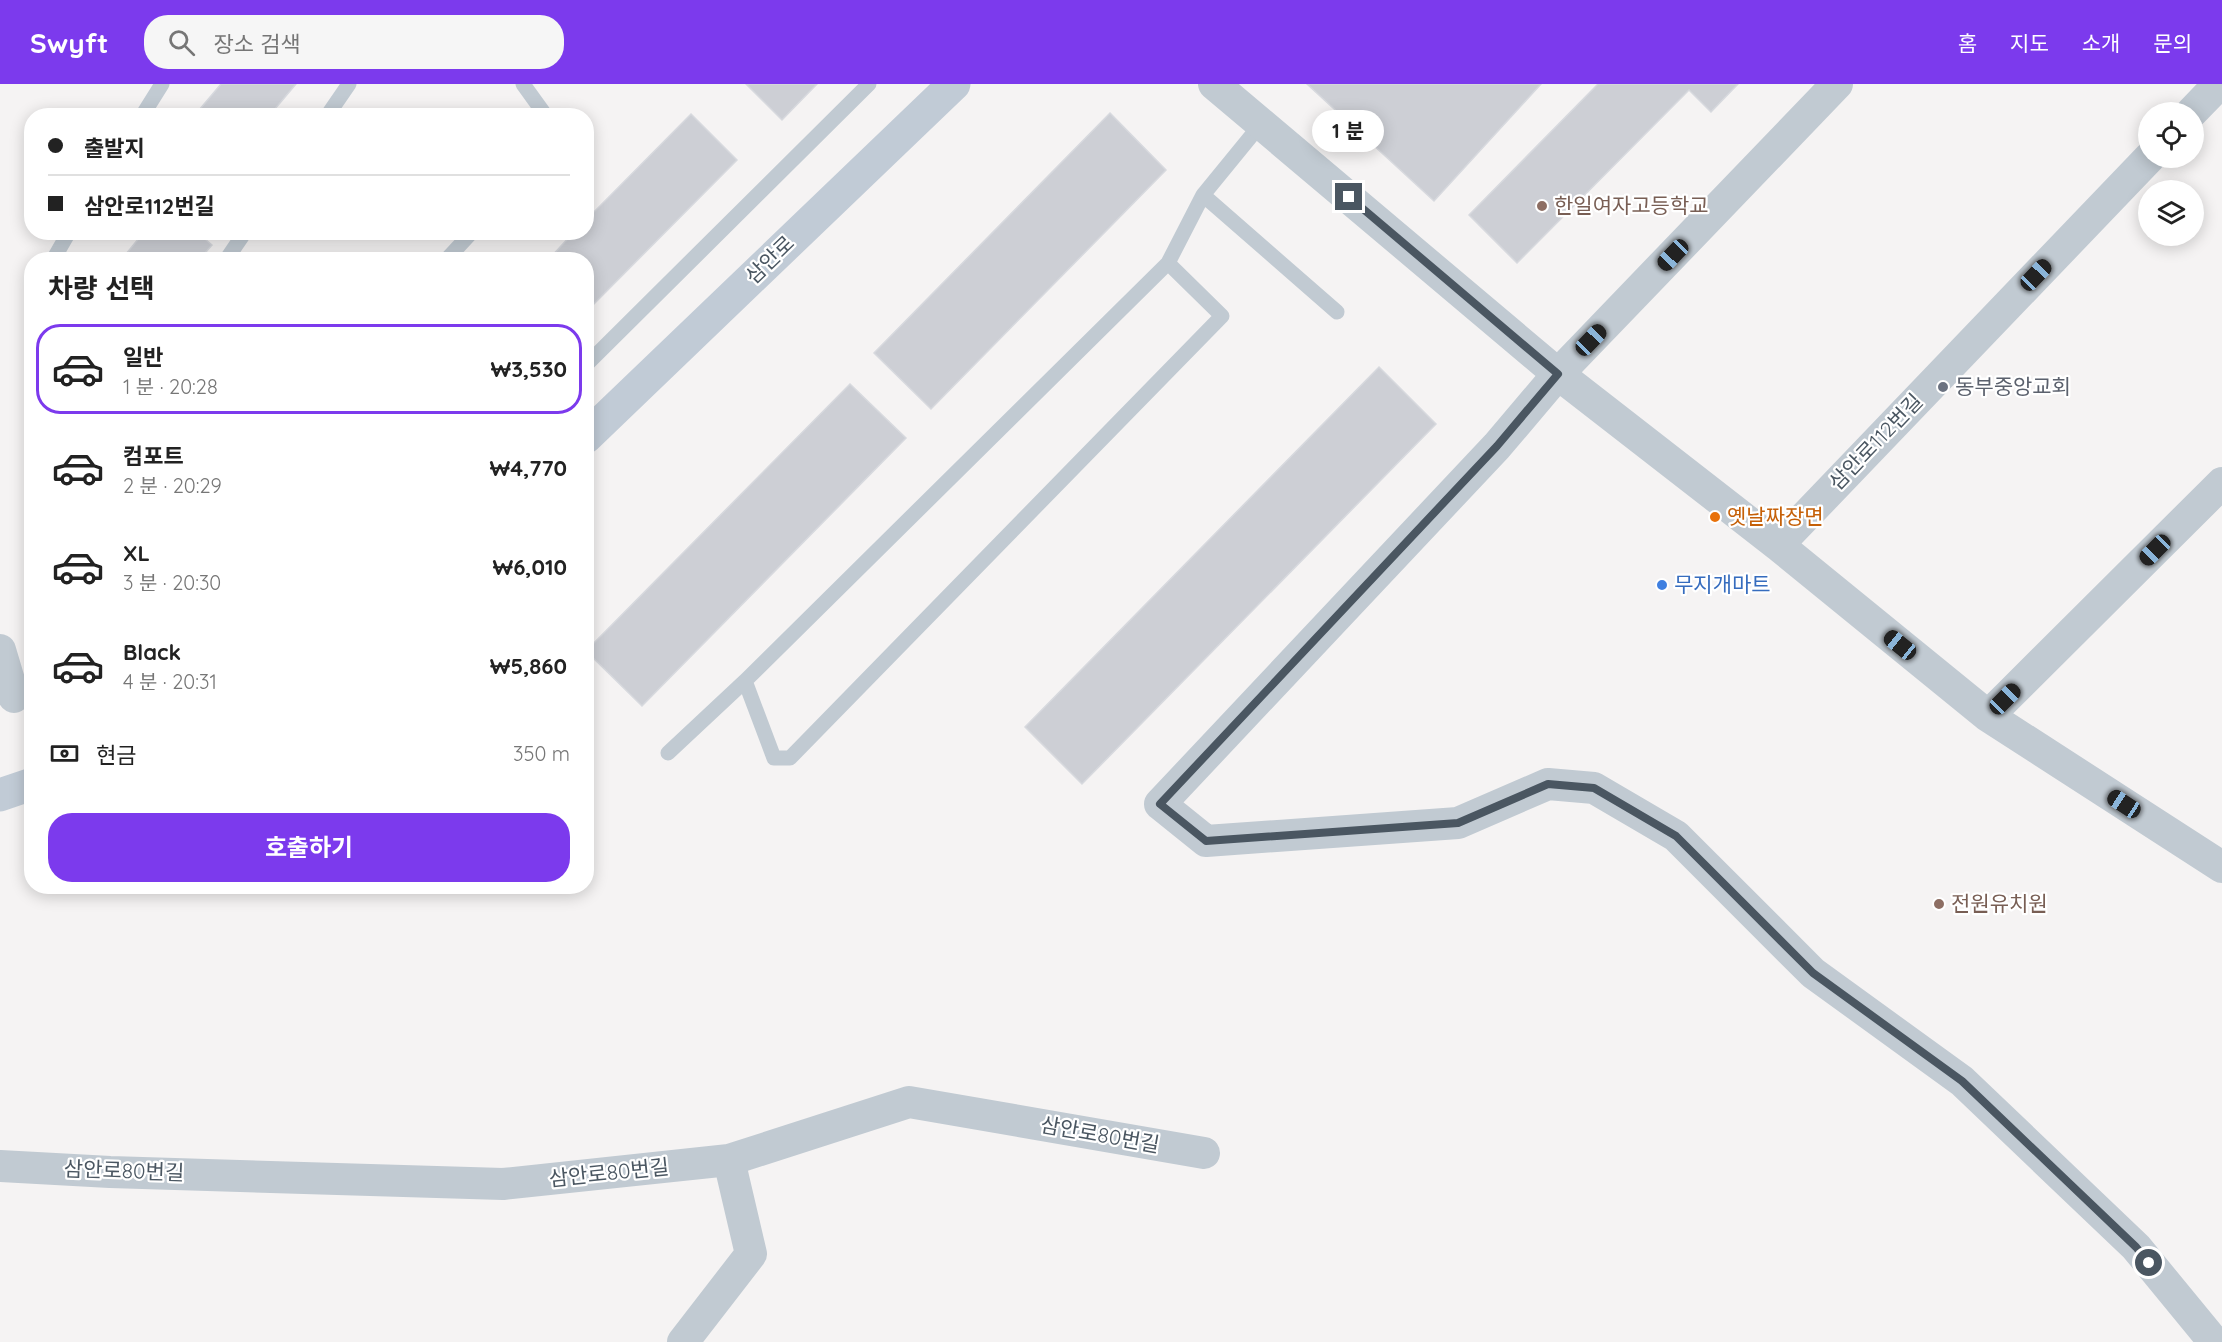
<!DOCTYPE html>
<html lang="ko">
<head>
<meta charset="utf-8">
<style>
  :root { --surface:#fff; --page:#f6f6f6; --text:#222; --muted:#767676; --line:#e0e0e0; --accent:#7c3aed }
  body { margin:0; font-family:Quicksand,"Noto Sans KR",sans-serif; background:var(--page); color:var(--text); height:100vh; display:flex; flex-direction:column; font-size:22px; white-space:nowrap }
  * { box-sizing:border-box; margin:0 }
  p { font-size:20px; color:var(--muted) }
  .icon { flex:none; width:33px; height:33px; fill:none; stroke:currentColor; stroke-width:2; stroke-linecap:round; stroke-linejoin:round }
  .map { position:relative; flex:1; overflow:hidden }
  .details { position:absolute; left:24px; top:168px; width:570px; height:642px; display:flex; flex-direction:column; background:var(--surface); border-radius:24px; box-shadow:0 3px 15px #0003 }
  .details>* { flex:none }
  .hud { position:absolute; left:24px; top:24px; width:570px; height:132px; border-radius:24px; box-shadow:0 3px 15px #0003; display:grid; align-content:center; height:132px; padding:0 24px; background:var(--surface) }
  .tools { position:absolute; left:2138px; top:18px; display:grid; gap:12px }
  .tools a { display:grid; place-items:center; width:66px; height:66px; border-radius:50%; background:var(--surface); box-shadow:0 3px 15px #0003; font-size:30px }
  .end { position:absolute; width:27px; height:27px; margin:-14px; border:8px solid #4a5661; background:#fff; box-shadow:0 0 0 3px #fff }
  .from { border-radius:50% }
  .bubble { position:absolute; height:42px; border-radius:21px; background:var(--surface); box-shadow:0 3px 15px #0003; font-size:20px; font-weight:700; line-height:42px; text-align:center }
  .car { position:absolute; width:18px; height:36px; margin:-18px -9px; border-radius:8px; box-shadow:0 0 4px 2px #0007; background:linear-gradient(#222 24%,#8ab4d8 0 40%,#222 0 76%,#8ab4d8 0 86%,#222 0) }
  .hud b { display:flex; align-items:center; gap:21px; height:57px; font-size:22px }
  .hud b+b { border-top:2px solid var(--line) }
  .hud i { width:15px; height:15px; background:var(--text) }
  ul { padding:0; list-style:none }
  li { display:flex; align-items:center; gap:18px; height:90px; margin:0 12px 9px; padding:0 12px; border:3px solid transparent; border-radius:24px }
  li div { flex:1 }
  li b { display:block; font-size:22px }
  li em { font-style:normal; font-weight:700 }
  li.active { border-color:var(--accent) }
  li>.icon { width:54px; height:54px; stroke-width:1.5 }
  h2 { padding:0 24px; font-size:27px; line-height:72px }
  .pay { display:flex; align-items:center; gap:15px; height:66px; padding:0 24px; font-size:22px }
  .pay p { margin-inline-start:auto }
  .primary-button { display:flex; gap:12px; margin-top:auto; padding:12px 24px }
  .primary-button a { flex:1; height:69px; border-radius:24px; background:var(--accent); color:#fff; font-size:24px; font-weight:700; line-height:69px; text-align:center }
  header { display:flex; align-items:center; gap:36px; box-sizing:border-box; height:84px; padding:0 30px; background:var(--accent); color:#fff }
  header strong { font-size:28px }
  nav { display:flex; gap:33px; margin-inline-start:auto; font-size:21px }
  .search { width:420px; height:54px; background:var(--page); display:flex; align-items:center; gap:15px; box-sizing:border-box; padding:0 21px; border-radius:24px; color:var(--muted); font-size:22px }
  .map>svg:first-child { display:block }
  .building { fill:#cdcfd5; stroke:#d7d9de; stroke-width:1.5 }
  .lines { fill:none; stroke-linecap:round; stroke-linejoin:round }
  .lane { stroke:#c1cad2; stroke-width:15 }
  .street { stroke:#c1cad2; stroke-width:32 }
  .secondary { stroke:#c1cbd6; stroke-width:33 }
  .route { stroke:#4a5661; stroke-width:8 }
  .education-dot { fill:#8d6e63; stroke:#fff; stroke-width:2 }
  .worship-dot { fill:#6b7280; stroke:#fff; stroke-width:2 }
  .food-dot { fill:#e8710a; stroke:#fff; stroke-width:2 }
  .shop-dot { fill:#3f7fe0; stroke:#fff; stroke-width:2 }
  .labels { text-anchor:middle; stroke-width:4.5; stroke-linejoin:round; paint-order:stroke }
  .education-label { font-size:21px; fill:#785e54; stroke:#fff; text-anchor:start }
  .street-label { font-size:21px; fill:#4a5661; stroke:#fff }
  .worship-label { font-size:21px; fill:#5b616d; stroke:#fff; text-anchor:start }
  .food-label { font-size:21px; fill:#c56008; stroke:#fff; text-anchor:start }
  .shop-label { font-size:21px; fill:#366cbe; stroke:#fff; text-anchor:start }
</style>
</head>
<body>
<header>
<strong>Swyft</strong>
<div class="search"><svg class="icon" aria-label="search" viewBox="0 0 24 24"><circle cx="10" cy="10" r="6"/><path d="M15 15l6 6"/></svg>장소 검색</div>
<nav><a>홈</a><a>지도</a><a>소개</a><a>문의</a></nav>
</header>
<div class="map">
<svg width="2222" height="1258" viewBox="0 0 2222 1258">
  <rect width="100%" height="100%" fill="#f5f3f3"/>
  <path class="building" d="M221,0H296L269,32H194Z
    M746,0H817L782,36Z
    M1307,0H1541L1434,117Z
    M1598,0H1738L1711,28L1689,6L1517,179L1469,131Z
    M1110,29L1166,86L931,325L874,269Z
    M691,30L737,76L586,228V176H548L574,148H586V136Z
    M144,148H197L212,161L199,176H121Z
    M1379,283L1436,340L1082,700L1025,643Z
    M850,300L906,354L642,622L586,567Z"/>
  <g class="lines">
    <path class="lane" d="M523,0L546,32
      M142,32L162,0
      M327,32L349,0
      M1203,111L1337,228
      M53,176L69,148
      M226,176L245,148
      M446,176L472,148
      M586,281L869,0
      M745,597L774,674H790L1222,232L1168,179
      M668,669L745,597L1168,179L1203,111L1261,40"/>
    <path class="street" d="M1214,0L1558,290L1778,461L1988,632L2222,783
      M1837,0L1558,290L1497,362L1160,720L1206,757L1458,739L1548,700L1594,704L1676,752L1813,889L1962,997L2136,1163L2214,1258
      M2192,28L2219,0
      M1778,461L2149,74
      M0,566L14,613
      M1988,632L2222,399
      M0,1082L110,1088L503,1100L729,1076L909,1018L1204,1069
      M683,1258L751,1170L729,1076"/>
    <path class="secondary" d="M586,353L954,0
      M0,711L32,700"/>
  </g>
  <g class="lines">
    <path class="route" d="M1349,113L1558,290L1497,362L1160,720L1206,757L1458,739L1548,700L1594,704L1676,752L1813,889L1962,997L2136,1163L2149,1179"/>
  </g>
  <g class="education-dot">
    <circle cx="1542" cy="122" r="6"/>
    <circle cx="1939" cy="820" r="6"/>
  </g>
  <circle class="worship-dot" cx="1943" cy="303" r="6"/>
  <circle class="food-dot" cx="1715" cy="433" r="6"/>
  <circle class="shop-dot" cx="1662" cy="501" r="6"/>
  <g class="labels">
    <g class="education-label">
      <text x="1554" y="129">한일여자고등학교</text>
      <text x="1951" y="827">전원유치원</text>
    </g>
    <g class="street-label">
      <text transform="translate(770 176) rotate(-44)" y="7">삼안로</text>
      <text transform="translate(1876 358) rotate(-46)" y="7">삼안로112번길</text>
      <text transform="translate(1100 1051) rotate(10)" y="7">삼안로80번길</text>
      <text transform="translate(124 1087) rotate(2)" y="7">삼안로80번길</text>
      <text transform="translate(609 1089) rotate(-6)" y="7">삼안로80번길</text>
    </g>
    <g class="worship-label">
      <text x="1955" y="310">동부중앙교회</text>
    </g>
    <g class="food-label">
      <text x="1727" y="440">옛날짜장면</text>
    </g>
    <g class="shop-label">
      <text x="1674" y="508">무지개마트</text>
    </g>
  </g>
</svg>
<div class="tools">
<a><svg class="icon" aria-label="locate" viewBox="0 0 24 24"><circle cx="12" cy="12" r="6"/><path d="M12 2v4M12 18v4M2 12h4M18 12h4"/></svg></a>
<a><svg class="icon" aria-label="layers" viewBox="0 0 24 24"><path d="M12 4l9 5-9 5-9-5zM3 14l9 5 9-5"/></svg></a>
</div>
<i class="end from" style="left:2149px;top:1179px"></i>
<i class="end" style="left:1349px;top:113px"></i>
<div class="bubble" style="left:1312px;top:26px;width:72px">1 분</div>
<i class="car" style="left:1673px;top:171px;rotate:224deg"></i>
<i class="car" style="left:2036px;top:191px;rotate:44deg"></i>
<i class="car" style="left:1591px;top:256px;rotate:44deg"></i>
<i class="car" style="left:2155px;top:466px;rotate:225deg"></i>
<i class="car" style="left:1900px;top:561px;rotate:309deg"></i>
<i class="car" style="left:2005px;top:615px;rotate:45deg"></i>
<i class="car" style="left:2124px;top:720px;rotate:303deg"></i>
<div class="hud">
<b><i class="from"></i>출발지</b>
<b><i></i>삼안로112번길</b>
</div>
<section class="details">
<h2>차량 선택</h2>
<ul>
<li class="active"><svg class="icon" aria-label="car" viewBox="0 0 24 24"><path d="M5 17H2v-5l4-1 3-4h7l3 4 3 1v5h-3M9 17h6M6 11h13"/><circle cx="7" cy="17" r="2"/><circle cx="17" cy="17" r="2"/></svg><div><b>일반</b><p>1 분 · 20:28</p></div><em>₩3,530</em></li>
<li><svg class="icon" aria-label="car" viewBox="0 0 24 24"><path d="M5 17H2v-5l4-1 3-4h7l3 4 3 1v5h-3M9 17h6M6 11h13"/><circle cx="7" cy="17" r="2"/><circle cx="17" cy="17" r="2"/></svg><div><b>컴포트</b><p>2 분 · 20:29</p></div><em>₩4,770</em></li>
<li><svg class="icon" aria-label="car" viewBox="0 0 24 24"><path d="M5 17H2v-5l4-1 3-4h7l3 4 3 1v5h-3M9 17h6M6 11h13"/><circle cx="7" cy="17" r="2"/><circle cx="17" cy="17" r="2"/></svg><div><b>XL</b><p>3 분 · 20:30</p></div><em>₩6,010</em></li>
<li><svg class="icon" aria-label="car" viewBox="0 0 24 24"><path d="M5 17H2v-5l4-1 3-4h7l3 4 3 1v5h-3M9 17h6M6 11h13"/><circle cx="7" cy="17" r="2"/><circle cx="17" cy="17" r="2"/></svg><div><b>Black</b><p>4 분 · 20:31</p></div><em>₩5,860</em></li>
</ul>
<div class="pay"><svg class="icon" aria-label="cash" viewBox="0 0 24 24"><path d="M3 7h18v10H3z"/><circle cx="12" cy="12" r="2"/></svg>현금<p>350 m</p></div>
<div class="primary-button"><a>호출하기</a></div>
</section>
</div>
</body>
</html>
